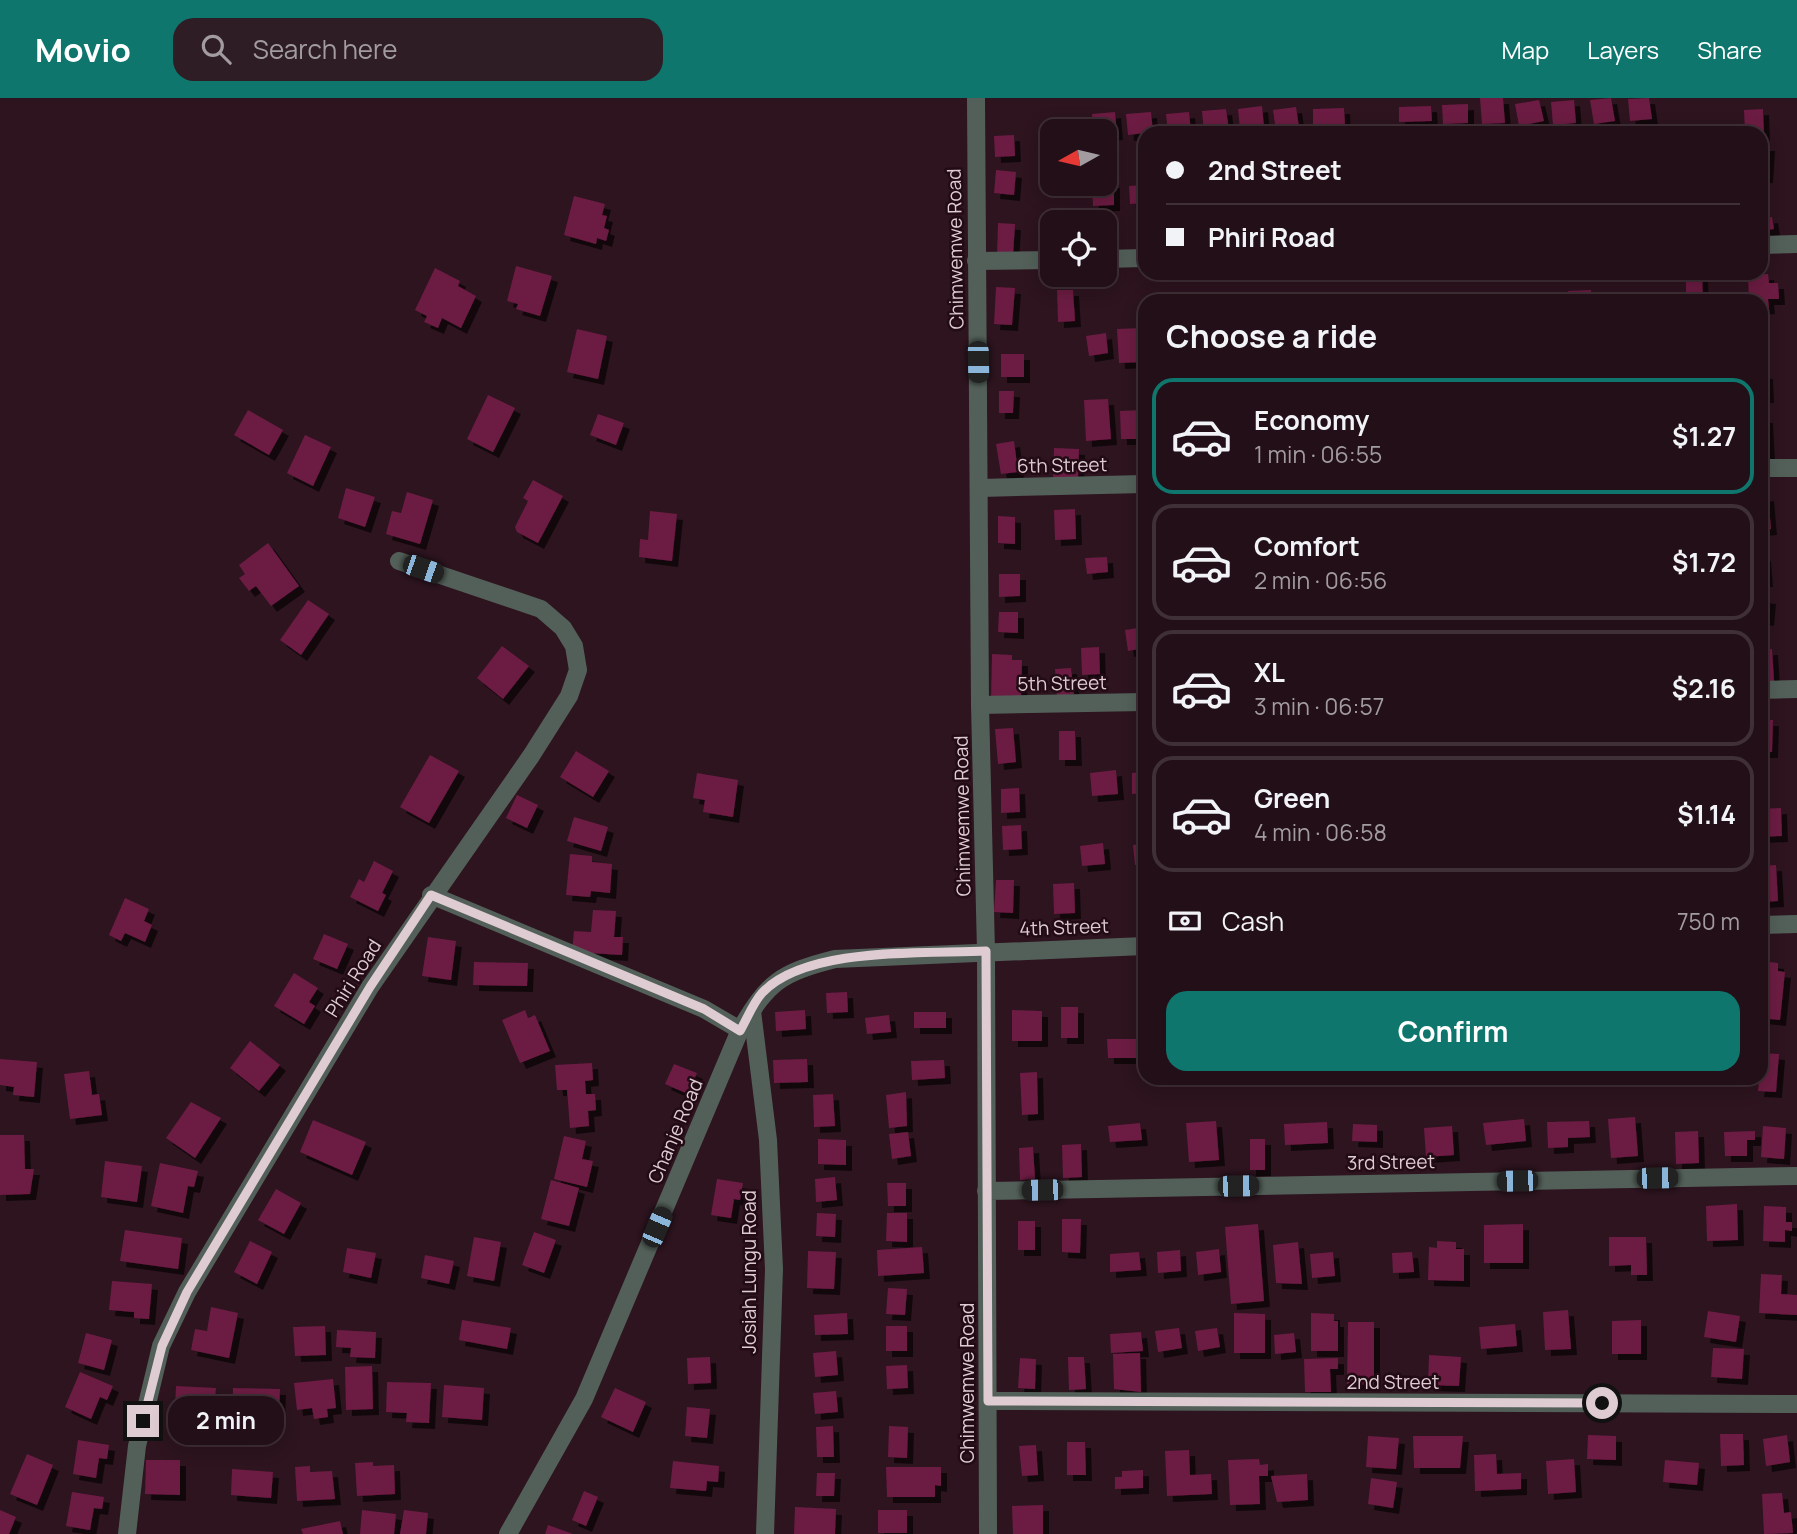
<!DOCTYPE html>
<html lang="en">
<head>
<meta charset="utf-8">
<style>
  :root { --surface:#220f17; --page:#2e1d24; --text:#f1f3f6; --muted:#a29ca1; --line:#3f2f36; --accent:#0f766e }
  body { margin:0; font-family:Manrope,sans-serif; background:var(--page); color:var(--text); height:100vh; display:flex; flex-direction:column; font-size:26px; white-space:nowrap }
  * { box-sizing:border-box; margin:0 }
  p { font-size:23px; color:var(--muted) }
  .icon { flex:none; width:38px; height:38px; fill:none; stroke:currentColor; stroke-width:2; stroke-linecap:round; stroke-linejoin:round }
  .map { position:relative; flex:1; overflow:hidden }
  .sheet { position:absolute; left:1138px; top:196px; width:630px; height:791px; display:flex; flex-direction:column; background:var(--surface); border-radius:21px; box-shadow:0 4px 18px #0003,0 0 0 2px var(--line) }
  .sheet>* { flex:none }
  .hud { position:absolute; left:1138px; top:28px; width:630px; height:154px; border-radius:21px; box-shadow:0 4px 18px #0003,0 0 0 2px var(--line); display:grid; align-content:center; height:154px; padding:0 28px; background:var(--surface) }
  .needle { width:46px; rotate:262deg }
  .buttons { position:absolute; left:1040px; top:21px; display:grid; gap:14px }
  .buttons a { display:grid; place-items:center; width:77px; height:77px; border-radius:14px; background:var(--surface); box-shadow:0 4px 18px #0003,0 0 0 2px var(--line); font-size:35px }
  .end { position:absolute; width:32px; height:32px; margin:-16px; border:9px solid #dfccd3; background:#111; box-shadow:0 0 0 4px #111 }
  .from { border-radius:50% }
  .bubble { position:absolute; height:49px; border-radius:21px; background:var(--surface); box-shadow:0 4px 18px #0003,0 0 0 2px var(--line); font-size:23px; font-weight:700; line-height:49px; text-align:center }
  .car { position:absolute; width:21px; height:42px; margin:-21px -10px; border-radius:9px; box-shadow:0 0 5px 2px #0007; background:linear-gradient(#222 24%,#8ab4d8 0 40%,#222 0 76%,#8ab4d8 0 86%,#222 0) }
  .hud b { display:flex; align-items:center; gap:24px; height:66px; font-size:26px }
  .hud b+b { border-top:2px solid var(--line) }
  .hud i { width:18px; height:18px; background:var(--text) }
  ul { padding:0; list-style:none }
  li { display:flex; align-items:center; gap:21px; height:116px; margin:0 14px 10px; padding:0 14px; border:4px solid var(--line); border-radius:21px }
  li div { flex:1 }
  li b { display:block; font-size:26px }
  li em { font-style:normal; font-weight:700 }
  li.on { border-color:var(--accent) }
  li>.icon { width:63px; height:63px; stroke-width:1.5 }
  h2 { padding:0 28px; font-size:32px; line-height:84px }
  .pay { display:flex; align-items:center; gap:18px; height:77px; padding:0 28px; font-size:26px }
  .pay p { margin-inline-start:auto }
  .primary-button { display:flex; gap:14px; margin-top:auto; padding:14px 28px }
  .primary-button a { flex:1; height:80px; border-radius:21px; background:var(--accent); color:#fff; font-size:28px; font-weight:700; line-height:80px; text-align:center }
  header { display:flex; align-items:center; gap:42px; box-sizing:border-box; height:98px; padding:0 35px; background:var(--accent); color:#fff }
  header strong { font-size:33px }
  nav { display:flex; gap:38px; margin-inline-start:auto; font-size:24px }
  .search { width:490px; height:63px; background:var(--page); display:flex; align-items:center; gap:18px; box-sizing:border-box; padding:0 24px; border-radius:21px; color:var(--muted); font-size:26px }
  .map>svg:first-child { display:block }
  .building { fill:#6c1b43; filter:url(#shadow) }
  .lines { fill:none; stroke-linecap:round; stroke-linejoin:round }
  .minor { stroke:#536059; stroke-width:18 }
  .tertiary { stroke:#536059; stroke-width:18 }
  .route { stroke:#dfccd3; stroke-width:9 }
  .labels { text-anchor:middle; stroke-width:5; stroke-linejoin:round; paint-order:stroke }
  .street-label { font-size:19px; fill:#dfccd3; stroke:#230b15 }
</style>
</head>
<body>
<header>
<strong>Movio</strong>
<div class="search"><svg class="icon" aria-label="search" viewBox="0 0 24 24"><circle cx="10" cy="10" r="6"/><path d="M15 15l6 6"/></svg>Search here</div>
<nav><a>Map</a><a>Layers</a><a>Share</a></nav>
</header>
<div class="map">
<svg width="1797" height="1436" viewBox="0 0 1797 1436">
  <defs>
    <filter id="shadow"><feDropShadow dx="6" dy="6" stdDeviation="0" flood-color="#0009"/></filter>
  </defs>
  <rect width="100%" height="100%" fill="#2d141f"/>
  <path class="building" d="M1480,0H1503L1505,25L1482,26Z
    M1611,0L1615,23L1594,26L1590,2Z
    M1649,0L1652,21L1630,23L1628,1Z
    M1539,2L1544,23L1519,28L1515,6Z
    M1574,2L1576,25L1553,27L1551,4Z
    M1468,6V25L1443,26L1442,7Z
    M1262,8L1264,29L1240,31L1238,11Z
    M1431,8L1432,23L1399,24V9Z
    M1296,9L1299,29L1276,33L1273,12Z
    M1344,10L1345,27L1313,28V11Z
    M1226,11L1229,32L1204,35L1202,13Z
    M1763,11L1764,37L1745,35L1744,12Z
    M1115,14L1117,36L1104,38V33H1093L1092,16Z
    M1151,14L1153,34L1128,37L1126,16Z
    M1189,14L1191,33L1168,35L1166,16Z
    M1014,37L1015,58L995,59L994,38Z
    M1760,47H1769L1767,79H1760Z
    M996,72L1016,74L1014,97L994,95Z
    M1114,84V107L1093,108L1092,86Z
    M1144,87V105L1130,106L1129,88Z
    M574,98L605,106L602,117L607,118L604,130L609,132L606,143L597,140L596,146L564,137Z
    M1760,109L1764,120L1772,119L1774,131L1760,133Z
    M998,125L1015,126L1013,158L997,157Z
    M516,168L552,178L540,218L516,211L518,206L507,203Z
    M435,170L460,183L458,188L476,198L461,230L442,220L438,230L424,224L427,218L415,212Z
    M1702,176L1703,203H1686V177Z
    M1768,176L1769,185H1778L1779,201H1768L1769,210L1760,211V203H1749L1748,177Z
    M996,189L1015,190L1012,227L994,226Z
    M1057,192H1073L1075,223L1058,224Z
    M1591,192V203H1568V193Z
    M1141,230L1143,264L1119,265L1117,231Z
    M577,231L607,238L598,281L567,274Z
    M1106,235L1108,255L1089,258L1086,238Z
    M1001,256H1024V279H1001Z
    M1760,275H1767L1768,299H1760Z
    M999,293H1014L1013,315H999Z
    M488,297L515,310L493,354L467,341Z
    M1108,301L1111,341L1086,343L1084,302Z
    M248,312L283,332L269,357L234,337Z
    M1144,312V341H1121L1120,313Z
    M598,316L624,325L616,347L590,337Z
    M1760,319H1767L1769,358H1760Z
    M305,337L331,349L313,388L287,375Z
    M1014,343L1018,374L1001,376L996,346Z
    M1054,350L1079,351L1078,382L1053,381Z
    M533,382L563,398L538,445L517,434L515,429L528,403L523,400Z
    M346,390L375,399L365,429L338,420Z
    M407,394L433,402L420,446L386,436L392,413L401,415Z
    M1768,397L1771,431L1760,432V398Z
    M1075,411L1076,441L1055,442L1054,412Z
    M650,413L677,416L672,463L639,459L640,441L648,442Z
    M998,418L1015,419V446L998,445Z
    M268,445L299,488L271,508L256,488L249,493L239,480L245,476L239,467Z
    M1760,457H1765L1767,483H1760Z
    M1107,459L1108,474L1087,476L1085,460Z
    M999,476H1020V498L999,499Z
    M1760,499L1770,500L1768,522L1760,521Z
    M308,502L329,516L301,557L280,542Z
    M999,514H1018V535L998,534Z
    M1144,529V550L1128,553L1125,532Z
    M502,548L529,568L503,601L477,580Z
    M1099,549L1100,576L1082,577L1081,550Z
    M1772,551L1774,583L1760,584V552Z
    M992,556L1012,557V562H1022L1021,601L991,600Z
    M1071,570L1074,596L1057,598L1055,571Z
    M1760,622H1773L1772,654H1760Z
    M1013,630L1016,664L998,666L995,631Z
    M1059,633H1075L1076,662H1059Z
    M576,653L609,673L593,699L560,679Z
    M430,657L459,673L429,725L400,709Z
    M1116,672L1118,696L1092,698L1090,675Z
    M1144,674V695L1132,696V675Z
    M697,675L738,682L733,719L703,714L705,702L693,700Z
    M1019,690L1020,714L1001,715V691Z
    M517,697L538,707L527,730L506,720Z
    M1781,710L1782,738L1760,739V711Z
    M574,719L608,729L601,753L567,743Z
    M1021,727L1022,751L1003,752L1002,728Z
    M1103,745L1105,766L1082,768L1080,748Z
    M1144,746V766L1135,767L1133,747Z
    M570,756L592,758V764L612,766L610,795L591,793L590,799L566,797Z
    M374,763L393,773L382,795L386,797L378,813L350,799L359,781L364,784Z
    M1776,767L1778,803L1760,804V768Z
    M996,782H1014L1013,815L994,814Z
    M1074,785L1075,815L1054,816L1053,786Z
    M125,800L149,811L144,823L152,827L145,844L125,835L121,843L109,837Z
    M593,812L616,813L614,839H623L622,857L572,854L574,833L591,834Z
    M324,836L348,846L337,871L313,861Z
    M428,839L456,843L451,882L422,878Z
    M1760,863L1778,865V873L1785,874L1780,922L1760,920Z
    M474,864L528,865L527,888L473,887Z
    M294,875L318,890L309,904L315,908L304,926L274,908Z
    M847,894L848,914L827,915L826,895Z
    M1061,909H1078V940H1061Z
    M525,912L528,920L535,917L550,953L520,965L502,922Z
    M805,912L806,931L776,933L775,914Z
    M1012,912L1042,913V943H1012Z
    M914,914H946V930H914Z
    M889,917L891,934L867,936L865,920Z
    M1107,941H1140V960H1108Z
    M250,943L280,967L259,993L230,970Z
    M1762,955L1779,956L1776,994L1758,993Z
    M0,961L37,964L34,999L13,997L14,989L0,987Z
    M807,961L808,984L774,985L773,962Z
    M944,962L945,980L912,982L911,963Z
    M592,965L593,982L585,983L586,996H595L596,1012L588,1013L589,1028L570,1030L567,992H557L555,967Z
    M674,966L697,975L688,996L665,986Z
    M89,973L92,997L99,996L102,1017L70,1021L64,976Z
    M1037,974L1038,1016L1022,1017L1020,975Z
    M906,994L907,1028L889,1030L886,997Z
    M833,996L835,1028L814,1029L813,997Z
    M191,1004L221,1020L195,1060L166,1040Z
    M1635,1019L1638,1058L1611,1060L1608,1021Z
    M1524,1021L1526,1043L1486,1047L1483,1025Z
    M313,1022L366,1044L352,1077L300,1054Z
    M1216,1023L1219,1062L1189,1064L1186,1025Z
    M1589,1023L1590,1039L1568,1040V1049L1548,1050L1547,1024Z
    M1327,1024L1328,1045L1285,1047L1284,1026Z
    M1140,1025L1142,1042L1110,1044L1108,1028Z
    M1353,1026L1377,1027V1044L1352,1043Z
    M1452,1028L1454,1057L1426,1059L1424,1030Z
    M1763,1028L1786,1030L1784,1061L1761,1059Z
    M1698,1033L1699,1065L1676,1066L1675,1034Z
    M1755,1033V1042H1747V1058H1725L1724,1034Z
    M908,1034L911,1058L892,1061L889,1036Z
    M0,1037H24L25,1071H34L30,1096L0,1097Z
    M564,1038L586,1043L582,1061L593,1063L587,1089L554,1081Z
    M818,1041L846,1042V1067L818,1066Z
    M1250,1041H1265V1072H1250Z
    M1081,1046L1082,1079L1063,1080L1062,1047Z
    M1033,1049L1035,1081L1020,1082L1019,1050Z
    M105,1063L142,1068L137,1104L101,1099Z
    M160,1065L198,1073L194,1089L188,1088L183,1115L151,1108Z
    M835,1079L837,1102L816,1104L815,1081Z
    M717,1081L743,1085L740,1102L734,1101L731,1120L711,1117Z
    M551,1082L579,1090L569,1128L541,1121Z
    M887,1085H906V1108H888Z
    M276,1091L301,1105L284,1136L258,1122Z
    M1737,1106L1738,1142L1707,1143L1706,1108Z
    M1764,1108L1786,1109V1124H1792V1133L1785,1132V1144L1763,1143Z
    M817,1115L836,1116L835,1139L816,1138Z
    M887,1115H907V1144L886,1143Z
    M1062,1121H1081L1080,1155L1062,1154Z
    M1018,1123H1035V1152H1018Z
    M1258,1126L1264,1203L1231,1206L1225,1129Z
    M1523,1126V1165H1484V1127Z
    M125,1132L182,1140L178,1171L120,1163Z
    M534,1134L556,1142L544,1175L522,1167Z
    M474,1139L501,1144L494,1183L467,1178Z
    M1609,1139H1646L1647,1177H1631V1167L1609,1168Z
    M250,1143L272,1154L257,1186L234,1174Z
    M1437,1143L1456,1144V1151H1464V1183L1428,1182L1429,1149L1437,1150Z
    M1298,1144L1302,1186L1276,1185L1273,1147Z
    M922,1149L924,1175L878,1178L877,1152Z
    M347,1150L376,1155L371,1180L343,1174Z
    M1219,1151L1221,1174L1198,1177L1196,1154Z
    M1180,1152L1181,1173L1158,1175L1157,1154Z
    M808,1153L836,1154L834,1191L807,1190Z
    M1139,1154L1141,1172L1110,1174V1156Z
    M1333,1154L1335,1178L1312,1180L1310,1156Z
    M1412,1154L1414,1174L1393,1175L1392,1155Z
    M425,1157L454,1163L449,1186L421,1180Z
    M1761,1176L1782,1177L1781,1196L1797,1197V1217L1759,1215Z
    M112,1183L152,1186L149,1221L134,1220V1214L109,1212Z
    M888,1190L907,1191L905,1217L886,1216Z
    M211,1209L238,1215L229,1260L191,1252L195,1231L207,1233Z
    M1568,1212L1571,1251L1545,1252L1543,1214Z
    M1708,1213L1740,1218L1736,1244L1704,1239Z
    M847,1215L848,1236L815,1237L814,1217Z
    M1234,1215L1265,1216V1255H1234Z
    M1311,1215L1334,1216V1223H1338V1253H1311Z
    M462,1222L511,1230L507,1251L459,1242Z
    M1641,1222V1256H1612V1223Z
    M1348,1224H1374V1287L1347,1286Z
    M1515,1226L1517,1248L1481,1251L1479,1229Z
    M325,1228L326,1257L295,1258L293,1229Z
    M886,1228H907V1253H886Z
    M1179,1230L1182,1250L1158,1254L1155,1233Z
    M1217,1230L1220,1249L1198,1253L1195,1233Z
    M337,1232L376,1234L375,1260L350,1259L351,1250L336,1249Z
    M1141,1234L1143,1253L1111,1255L1110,1236Z
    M86,1235L112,1242L104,1272L78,1265Z
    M1294,1235L1296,1254L1275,1256L1274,1237Z
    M1713,1250L1744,1251L1742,1281L1711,1279Z
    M836,1253L838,1277L815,1279L813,1255Z
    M1140,1255L1141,1294L1114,1291L1113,1256Z
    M1429,1257L1461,1259L1459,1288L1428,1287Z
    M710,1259L711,1285L688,1286L687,1260Z
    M1068,1259H1084L1086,1291L1069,1292Z
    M1020,1260L1036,1261L1035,1291L1018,1290Z
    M1338,1260V1271H1330L1331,1294H1305L1304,1261Z
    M907,1267L908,1290L887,1291L886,1268Z
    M372,1268L373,1311L346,1312L345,1269Z
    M80,1274L113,1288L107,1302L100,1299L91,1321L65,1309Z
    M333,1281L336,1310L327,1311L328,1319L314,1321L312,1310L297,1312L294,1285Z
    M387,1284L431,1285L429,1325L406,1324L407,1315L386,1314Z
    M444,1287L484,1290L482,1322L442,1319Z
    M176,1288L216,1290L214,1313L175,1311Z
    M233,1290L280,1291L279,1316H249V1322L232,1321Z
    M615,1290L646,1304L633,1334L601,1319Z
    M836,1293L838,1314L815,1316L813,1295Z
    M687,1309L710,1311L707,1340L685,1338Z
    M833,1328L834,1359H817L816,1329Z
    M889,1328L908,1329L907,1360L888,1359Z
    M1720,1336H1743L1744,1367L1721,1368Z
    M1588,1337L1616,1338V1362L1587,1361Z
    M1787,1337L1790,1364L1766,1368L1763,1341Z
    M1368,1338L1399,1340L1396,1371L1366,1369Z
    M1413,1338H1463L1460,1370H1414Z
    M78,1342L109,1347L107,1361L99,1360L96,1380L73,1376Z
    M1067,1344H1085L1086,1377H1067Z
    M1036,1347L1038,1377L1022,1378L1019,1348Z
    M1189,1352L1190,1377L1211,1376L1212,1396L1167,1398L1165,1353Z
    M27,1356L53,1367L37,1407L10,1396Z
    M1496,1356L1497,1376L1521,1375V1391L1475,1393L1474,1357Z
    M1259,1361L1260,1367L1268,1366V1378H1259L1260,1406L1230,1407L1228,1362Z
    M1574,1361L1576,1394L1548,1396L1546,1363Z
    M146,1362H180V1397L145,1396Z
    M1665,1362L1699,1365L1697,1387L1663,1384Z
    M673,1363L719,1368L718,1384L707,1383L706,1393L670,1390Z
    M373,1364V1368L394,1367L395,1396L357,1398L355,1365Z
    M310,1368V1374L332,1373L335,1401L297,1403L295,1369Z
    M886,1369H941V1388L935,1387V1399H887Z
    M232,1371L273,1374L271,1400L231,1397Z
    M1143,1372V1390L1115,1391V1379H1122V1373Z
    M817,1375H835L834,1398H816Z
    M1307,1376L1308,1402L1277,1404L1271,1378Z
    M1371,1380L1397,1384L1393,1410L1368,1406Z
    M584,1393L598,1399L586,1428L572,1422Z
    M72,1394L104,1399L102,1411L94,1410L90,1432L66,1428Z
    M1782,1395L1784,1415L1791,1414L1793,1435L1764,1436L1762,1396Z
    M1043,1407V1436H1013L1012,1408Z
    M795,1409L836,1411L835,1436H794Z
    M0,1412L16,1419L9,1436H0Z
    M362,1412L396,1416L394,1436H360Z
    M404,1412L428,1415L426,1436H400Z
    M878,1412H907V1435H878Z
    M340,1423L343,1436H303L301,1431Z
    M548,1427L573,1436H545Z"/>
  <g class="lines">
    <path class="minor" d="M1760,147L1797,146
      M1104,161L1144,160
      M976,163L1052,162
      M1760,370H1797
      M980,390L1144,386
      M1760,592L1797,591
      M980,607L1144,604
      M431,797L704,911L740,932
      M986,853L988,1436
      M752,913L768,1042L774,1171L765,1436
      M986,1093L1797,1078
      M988,1303L1797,1306
      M127,1436L137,1348L161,1248L187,1194L370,889L531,658L569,598L578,572L574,548L563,530L541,511L399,463"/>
    <path class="tertiary" d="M976,0L980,607L986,853
      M1760,827L1797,826
      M508,1436L584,1301L740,932C768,884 780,875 835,861L1144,848"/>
  </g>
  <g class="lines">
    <path class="route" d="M143,1323L162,1248L187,1194L370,889L431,797L704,911L740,933C747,921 753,905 762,895C806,848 924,856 986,853L988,1303L1602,1305"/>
  </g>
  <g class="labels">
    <g class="street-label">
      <text transform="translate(955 151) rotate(-91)" y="7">Chimwemwe Road</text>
      <text transform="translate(1062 367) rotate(-1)" y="7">6th Street</text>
      <text transform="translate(1062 585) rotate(-1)" y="7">5th Street</text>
      <text transform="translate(962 718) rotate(-91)" y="7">Chimwemwe Road</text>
      <text transform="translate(1064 829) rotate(-2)" y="7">4th Street</text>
      <text transform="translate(353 880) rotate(-58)" y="7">Phiri Road</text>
      <text transform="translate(675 1033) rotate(-67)" y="7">Chanje Road</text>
      <text transform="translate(1391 1064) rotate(-1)" y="7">3rd Street</text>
      <text transform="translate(749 1174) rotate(-90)" y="7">Josiah Lungu Road</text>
      <text x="1393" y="1291">2nd Street</text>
      <text transform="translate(967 1285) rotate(-90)" y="7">Chimwemwe Road</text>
    </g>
  </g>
</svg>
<div class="buttons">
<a><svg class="needle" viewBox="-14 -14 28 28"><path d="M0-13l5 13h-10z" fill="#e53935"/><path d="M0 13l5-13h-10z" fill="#a29ca1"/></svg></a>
<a><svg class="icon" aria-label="locate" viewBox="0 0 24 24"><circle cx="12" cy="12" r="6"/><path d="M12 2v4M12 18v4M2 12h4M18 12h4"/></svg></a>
</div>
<i class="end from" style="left:1602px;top:1305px"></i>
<i class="end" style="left:143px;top:1323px"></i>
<div class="bubble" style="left:168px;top:1298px;width:116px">2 min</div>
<i class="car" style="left:978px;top:264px;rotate:179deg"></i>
<i class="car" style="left:423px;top:471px;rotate:109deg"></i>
<i class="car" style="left:1657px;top:1080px;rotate:89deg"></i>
<i class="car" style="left:1517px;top:1083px;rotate:269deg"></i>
<i class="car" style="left:1238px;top:1088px;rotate:89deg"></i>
<i class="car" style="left:1042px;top:1092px;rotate:269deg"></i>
<i class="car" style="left:657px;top:1129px;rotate:23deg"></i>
<div class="hud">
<b><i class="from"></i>2nd Street</b>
<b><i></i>Phiri Road</b>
</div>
<section class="sheet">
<h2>Choose a ride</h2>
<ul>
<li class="on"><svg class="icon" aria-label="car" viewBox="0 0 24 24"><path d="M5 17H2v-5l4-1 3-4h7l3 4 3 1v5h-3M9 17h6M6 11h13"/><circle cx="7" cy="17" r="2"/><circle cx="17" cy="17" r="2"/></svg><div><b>Economy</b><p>1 min · 06:55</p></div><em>$1.27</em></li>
<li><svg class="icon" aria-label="car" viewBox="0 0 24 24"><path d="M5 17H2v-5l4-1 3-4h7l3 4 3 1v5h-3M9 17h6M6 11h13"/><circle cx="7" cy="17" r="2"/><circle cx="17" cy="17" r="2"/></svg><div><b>Comfort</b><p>2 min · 06:56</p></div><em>$1.72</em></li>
<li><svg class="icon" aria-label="car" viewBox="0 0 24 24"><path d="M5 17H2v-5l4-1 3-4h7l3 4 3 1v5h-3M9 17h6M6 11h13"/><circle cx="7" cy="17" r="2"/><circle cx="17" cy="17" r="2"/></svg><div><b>XL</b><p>3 min · 06:57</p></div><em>$2.16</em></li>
<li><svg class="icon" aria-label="car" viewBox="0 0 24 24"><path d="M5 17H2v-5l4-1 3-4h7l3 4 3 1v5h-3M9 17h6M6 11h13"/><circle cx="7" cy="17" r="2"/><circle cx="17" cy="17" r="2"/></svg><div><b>Green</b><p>4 min · 06:58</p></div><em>$1.14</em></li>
</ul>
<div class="pay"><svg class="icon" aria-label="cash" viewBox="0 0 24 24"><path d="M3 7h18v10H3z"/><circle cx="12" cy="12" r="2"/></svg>Cash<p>750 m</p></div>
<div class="primary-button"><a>Confirm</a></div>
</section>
</div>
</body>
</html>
